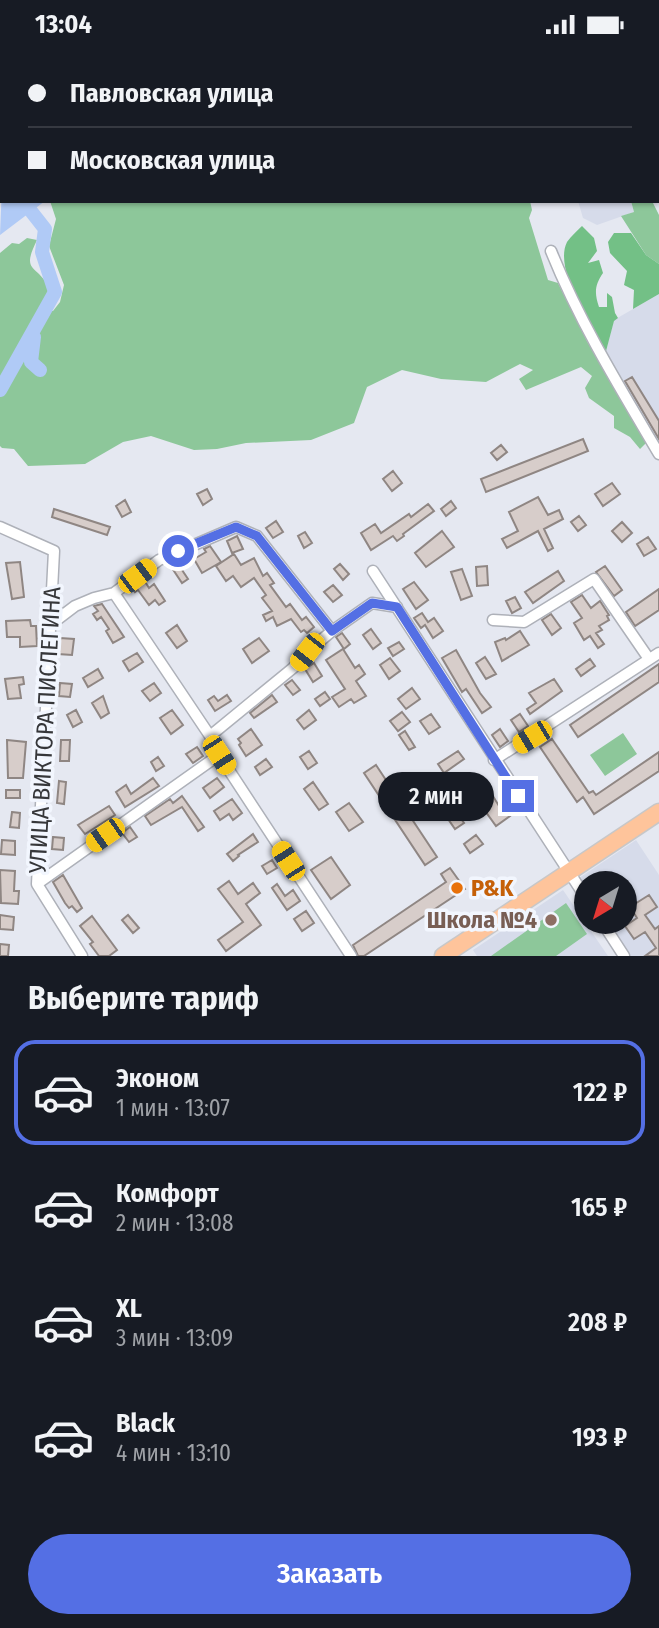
<!DOCTYPE html>
<html lang="ru">
<head>
<meta charset="utf-8">
<style>
  :root { --surface:#171b24; --page:#242831; --text:#f1f3f6; --muted:#9ea1a6; --line:#363941; --accent:#546fe4 }
  body { margin:0; font-family:"Fira Sans Condensed",sans-serif; background:var(--page); color:var(--text); height:100vh; display:flex; flex-direction:column; font-size:26px; white-space:nowrap }
  * { box-sizing:border-box; margin:0 }
  p { font-size:23px; color:var(--muted) }
  .icon { flex:none; width:38px; height:38px; fill:none; stroke:currentColor; stroke-width:2; stroke-linecap:round; stroke-linejoin:round }
  .map { position:relative; height:907px; overflow:hidden }
  .sheet { display:flex; flex-direction:column; background:var(--surface); flex:1 }
  .sheet>* { flex:none }
  .guide { position:absolute; left:0px; top:0px; width:660px; height:154px; box-shadow:0 2px 5px #0004; display:grid; align-content:center; height:154px; padding:0 28px; background:var(--surface) }
  .needle { width:46px; rotate:218deg }
  .fabs { position:absolute; left:574px; top:822px; display:grid; gap:14px }
  .fabs a { display:grid; place-items:center; width:63px; height:63px; border-radius:50%; background:var(--surface); box-shadow:0 2px 5px #0004; font-size:35px }
  .end { position:absolute; width:32px; height:32px; margin:-16px; border:9px solid #546fe4; background:#fff; box-shadow:0 0 0 4px #fff }
  .from { border-radius:50% }
  .bubble { position:absolute; height:49px; border-radius:24px; background:var(--surface); box-shadow:0 2px 5px #0004; font-size:23px; font-weight:600; line-height:49px; text-align:center }
  .car { position:absolute; width:21px; height:42px; margin:-21px -10px; border-radius:9px; box-shadow:0 0 5px 2px #0007; background:linear-gradient(#f5c518 24%,#345 0 40%,#f5c518 0 76%,#345 0 86%,#f5c518 0) }
  .guide b { display:flex; align-items:center; gap:24px; height:66px; font-size:26px }
  .guide b+b { border-top:2px solid var(--line) }
  .guide i { width:18px; height:18px; background:var(--text) }
  ul { padding:0; list-style:none }
  li { display:flex; align-items:center; gap:21px; height:105px; margin:0 14px 10px; padding:0 14px; border:4px solid transparent; border-radius:21px }
  li div { flex:1 }
  li b { display:block; font-size:26px }
  li em { font-style:normal; font-weight:600 }
  li.active { border-color:var(--accent) }
  li>.icon { width:63px; height:63px; stroke-width:1.5 }
  h2 { padding:0 28px; font-size:32px; line-height:84px }
  .action { display:flex; gap:14px; margin-top:auto; padding:14px 28px }
  .action a { flex:1; height:80px; border-radius:42px; background:var(--accent); color:#fff; font-size:28px; font-weight:600; line-height:80px; text-align:center }
  .status { display:flex; justify-content:space-between; align-items:center; height:49px; padding:0 35px; background:var(--surface); direction:ltr }
  .status svg { height:19px; fill:currentColor }
  .map>svg:first-child { display:block }
  .built { fill:#d6dbea }
  .green { fill:#8dc79a }
  .forest { fill:#73c086 }
  .water { fill:#b0caf6 }
  .lines { fill:none; stroke-linecap:round; stroke-linejoin:round }
  .river { stroke:#b0caf6; stroke-width:14 }
  .building { fill:#d7cdca; stroke:#8f8683; stroke-width:2 }
  .street-casing { stroke:#aeb1b9; stroke-width:13 }
  .primary-casing { stroke:#c7c7c8; stroke-width:19 }
  .street { stroke:#fff; stroke-width:10 }
  .primary { stroke:#fec49b; stroke-width:16 }
  .route { stroke:#546fe4; stroke-width:9 }
  .food-dot { fill:#e8710a; stroke:#f2f6fe; stroke-width:2.5 }
  .education-dot { fill:#8d6e63; stroke:#f2f6fe; stroke-width:2.5 }
  .labels { text-anchor:middle; stroke-width:7; stroke-linejoin:round; paint-order:stroke }
  .street-label { font-size:24px; fill:#36373a; stroke:#f2f6fe }
  .food-label { font-size:24px; font-weight:bold; fill:#c56008; stroke:#f2f6fe; text-anchor:start }
  .education-label { font-size:24px; font-weight:bold; fill:#785e54; stroke:#f2f6fe; text-anchor:end }
</style>
</head>
<body>
<div class="status"><b>13:04</b><svg viewBox="0 0 49 12"><path d="M0 12V9h3v3zM5 12V6h3v6zM10 12V3h3v9zM15 12V0h3v12zM26 1h20v11H26zM47 4h2v5h-2z"/></svg></div>
<div class="map">
<svg width="659" height="907" viewBox="0 0 659 907">
  <rect width="100%" height="100%" fill="#e5e8f1"/>
  <path class="built" d="M578,152H631L634,163L597,176L583,169Z
    M659,245V398L605,306L614,271Z
    M636,791L659,826V907H630L608,873H625V835H586V840L579,829Z
    M563,841L608,907H477L473,901Z"/>
  <path class="green" d="M231,0H493V2H228Z
    M50,152H530L532,161L529,169L548,231L558,234L588,294L647,393L640,400L630,388L614,379V367L589,349L585,339L592,327L581,318L526,341L519,330L533,321L520,315L486,333L441,330L402,321L367,338L354,374L311,391L246,394L217,400L194,401L151,387L123,393L85,415L28,417L14,400L2,399L0,397V204L12,194L19,195L27,189L37,191C20,225 38,215 49,239L41,262H53L60,253L64,236L49,197L56,170Z
    M631,152H652L659,166V215L646,206L621,167L634,163Z
    M623,684L637,705L605,727L590,706Z
    M566,854L587,885L556,907H491Z"/>
  <path class="forest" d="M582,177L594,189L597,202L588,214L599,211L603,224C595,236 594,243 599,258H607V244L612,248L615,264L618,269L614,272L605,306C592,281 553,220 567,193C571,187 577,182 582,177Z
    M614,184H631L646,206L659,215V245L633,260L634,241L624,236L627,222L610,204L608,193Z"/>
  <path class="water" d="M2,136V152H45L0,186Z"/>
  <g class="lines">
    <path class="river" d="M34,288L31,313L40,321
      M0,341L55,243L42,203L45,180L23,152"/>
  </g>
  <path class="building" d="M632,328L659,372V390L625,332Z
    M583,390L588,402L486,443L481,430Z
    M501,396L507,403L497,411L491,404Z
    M393,422L402,434L392,442L383,430Z
    M612,434L620,445L603,457L595,445Z
    M207,440L212,450L203,456L197,445Z
    M538,448L548,466L559,461L563,470L544,480L553,499L548,502L538,482L507,499L502,490L518,482L509,463Z
    M125,451L131,463L122,468L116,457Z
    M451,452L456,459L446,467L441,460Z
    M428,455L434,462L403,485L404,487L397,492L393,487L371,501L361,484L375,475L381,484L409,465L411,468Z
    M54,460L110,478L107,486L52,468Z
    M579,467L586,476L578,482L571,473Z
    M276,472L283,483L273,489L266,479Z
    M622,473L632,484L622,493L612,482Z
    M442,482L454,498L426,518L415,504Z
    M305,483L312,494L304,499L298,487Z
    M237,487L243,500L232,504L227,492Z
    M648,488L656,500L644,507L637,495Z
    M210,497L221,513L202,524L194,510L206,503L204,500Z
    M234,505L241,516L254,509L263,527L267,524L274,534L270,536L286,558L290,555L302,571L306,568L314,578L307,584L304,581L301,583L291,570L277,577L273,568L266,572L263,566L272,562L262,549L266,546L254,529L241,538L233,527L226,532L216,517Z
    M20,513L24,548L12,550L6,514Z
    M178,515L188,530L182,534L172,519Z
    M340,515L349,525L343,531L334,520Z
    M487,517L488,536L477,537L476,518Z
    M605,517L622,541L614,547L596,523Z
    M462,520L472,547L461,551L451,523Z
    M558,522L564,532L533,554L525,543Z
    M144,531L149,539L154,535L165,552L159,556L155,551L149,556L138,541L135,543L133,540Z
    M414,533L428,551L416,560L403,540Z
    M333,536L342,546L333,553L324,543Z
    M659,540V561L635,577L626,563Z
    M582,546L591,559L600,552L609,566L607,567L609,571L599,577L602,581L596,584L604,595L598,599L590,587L584,591L574,574L582,569L571,553Z
    M515,548L521,559L512,564L506,552Z
    M102,555L124,588L113,594L106,582L109,580L101,568L97,571L93,565L98,562L94,557Z
    M422,564L428,573L434,569L443,582L433,589L425,576L421,579L414,569Z
    M551,565L561,579L552,586L542,571Z
    M30,571L31,577H36L37,597L20,598V588H7L6,572Z
    M177,576L187,592L177,599L166,584Z
    M371,580L381,594L373,600L363,586Z
    M520,582L529,596L502,612L495,593L505,589L506,591Z
    M342,584L350,595L344,600L336,588Z
    M60,589L74,590L72,606L58,605Z
    M259,589L269,602L252,614L243,600Z
    M399,593L404,600L393,607L388,599Z
    M343,600L355,619L359,616L365,625L356,632L366,647L354,654L351,650L339,658L332,648L345,640L326,611Z
    M456,601L480,644L491,658L482,664L466,640L462,643L442,609Z
    M137,604L143,613L129,622L123,612Z
    M485,608L496,625L486,630L476,614Z
    M390,609L400,622L389,630L380,616Z
    M590,610L595,617L581,627L576,620Z
    M314,614L322,627L313,633L305,620Z
    M659,615V633L578,688L570,676Z
    M98,620L103,629L88,638L83,629Z
    M23,628L24,635L19,636L21,649L8,650L5,630Z
    M554,630L562,642L530,665L527,660L536,654L529,644Z
    M292,631L300,641L293,646L285,636Z
    M60,634L72,635L70,648L59,647Z
    M154,634L161,644L150,652L142,642Z
    M412,639L420,650L406,660L398,650Z
    M325,643L330,650L320,657L315,650Z
    M227,646L231,652L215,662L208,651L214,647L218,652Z
    M272,646L277,653L254,669L250,664Z
    M103,647L109,664L101,669L92,654Z
    M76,661L82,673L73,678L67,666Z
    M172,661L183,676L171,685L160,669Z
    M309,661L316,671L304,680L297,671Z
    M402,663L410,673L398,682L390,672Z
    M431,665L440,678L429,685L420,672Z
    M520,665L528,677L519,683L511,671Z
    M251,680L262,696L246,707L239,696L241,694L238,690Z
    M500,680L508,692L500,698L492,686Z
    M405,682L415,698L409,701L399,686Z
    M552,690L589,744L593,742L596,746L659,703V722L594,765L583,748L577,753L540,698Z
    M7,691L26,693L23,729H8Z
    M61,691H70L69,712H60Z
    M197,698L203,707L193,714L186,705Z
    M309,702L317,714L308,720L300,708Z
    M458,702L464,710L444,724L438,715Z
    M158,708L164,717L156,722L151,713Z
    M266,710L272,718L260,726L255,718Z
    M376,716L437,808L425,816L364,724Z
    M153,729L159,737L125,758L116,743L126,736L131,745Z
    M217,729L224,738L210,749L203,739Z
    M59,732L66,733L64,755L57,754Z
    M313,733L328,755L319,761L304,740Z
    M6,741H20V749H6Z
    M491,744L499,757L501,755L510,767L496,777L478,752Z
    M182,747L204,778L198,782L182,758L151,776L145,767L170,750L173,754Z
    M232,750L242,764L233,771L229,765L220,771L214,762Z
    M349,754L363,773L349,782L336,763Z
    M109,757L115,766L85,785L78,776Z
    M455,761L464,774L455,780L446,767Z
    M12,763L20,764L19,779L10,778Z
    M130,778L137,788L129,793L122,784Z
    M253,785L258,793L238,806L239,807L233,812L227,805Z
    M476,786L483,795L470,804L464,795Z
    M53,788L64,789L63,801L52,800Z
    M2,791L15,792V806L1,805Z
    M331,808L350,836L331,850L311,821Z
    M272,811L277,819L267,825L262,817Z
    M450,819L465,840L364,907H358L353,896L446,833L441,825Z
    M0,821L15,822L14,842H19L18,855L1,854Z
    M63,826L82,859L77,863L72,857L69,859L65,854L53,833Z
    M229,832L238,845L253,834L260,844L246,855L261,876L226,902L218,891L243,873L218,840Z
    M277,835L285,847L293,841L300,852L287,861L272,839Z
    M649,846L657,858L645,866L655,880L659,877V907H645L656,899L645,883L634,890L625,877L637,869L630,858Z
    M306,862L314,874L302,882L294,870Z
    M0,866L14,868L13,881L0,880Z
    M128,866L139,879L133,884L122,871Z
    M92,867L117,901L109,907H99L90,895L93,893L80,877Z
    M0,895L9,896L8,907H0Z"/>
  <g class="lines">
    <g class="street-casing">
      <path id="street" d="M551,202C580,274 620,339 659,405
        M0,478L54,502L37,835L82,907
        M373,522L586,849
        M114,544L210,687L219,706L351,907
        M493,571L524,573L594,530L649,610
        M50,576L75,557L94,549L114,544L159,511L236,478L257,487L332,582
        M210,687L293,619L307,603L332,582L372,554L397,558
        M494,711L659,604
        M37,835L219,706
        M602,873L624,907"/>
    </g>
    <g class="primary-casing">
      <path id="primary" d="M443,907L659,763"/>
    </g>
    <use href="#street" class="street"/>
    <use href="#primary" class="primary"/>
  </g>
  <g class="lines">
    <path class="route" d="M178,502L236,478L257,487L332,582L372,554L397,558L518,747"/>
  </g>
  <circle class="food-dot" cx="457" cy="839" r="7"/>
  <circle class="education-dot" cx="551" cy="871" r="7"/>
  <g class="labels">
    <g class="street-label">
      <text transform="translate(45 681) rotate(-87)" y="8">УЛИЦА ВИКТОРА ПИСЛЕГИНА</text>
    </g>
    <g class="food-label">
      <text x="471" y="847">P&amp;K</text>
    </g>
    <g class="education-label">
      <text x="537" y="879">Школа №4</text>
    </g>
  </g>
</svg>
<div class="fabs">
<a><svg class="needle" viewBox="-14 -14 28 28"><path d="M0-13l5 13h-10z" fill="#e53935"/><path d="M0 13l5-13h-10z" fill="#9ea1a6"/></svg></a>
</div>
<i class="end from" style="left:178px;top:502px"></i>
<i class="end" style="left:518px;top:747px"></i>
<div class="bubble" style="left:378px;top:723px;width:116px">2 мин</div>
<i class="car" style="left:137px;top:527px;rotate:53deg"></i>
<i class="car" style="left:307px;top:603px;rotate:218deg"></i>
<i class="car" style="left:532px;top:688px;rotate:239deg"></i>
<i class="car" style="left:219px;top:706px;rotate:147deg"></i>
<i class="car" style="left:105px;top:786px;rotate:235deg"></i>
<i class="car" style="left:288px;top:812px;rotate:327deg"></i>
<div class="guide">
<b><i class="from"></i>Павловская улица</b>
<b><i></i>Московская улица</b>
</div>
</div>
<section class="sheet">
<h2>Выберите тариф</h2>
<ul>
<li class="active"><svg class="icon" aria-label="car" viewBox="0 0 24 24"><path d="M5 17H2v-5l4-1 3-4h7l3 4 3 1v5h-3M9 17h6M6 11h13"/><circle cx="7" cy="17" r="2"/><circle cx="17" cy="17" r="2"/></svg><div><b>Эконом</b><p>1 мин · 13:07</p></div><em>122 ₽</em></li>
<li><svg class="icon" aria-label="car" viewBox="0 0 24 24"><path d="M5 17H2v-5l4-1 3-4h7l3 4 3 1v5h-3M9 17h6M6 11h13"/><circle cx="7" cy="17" r="2"/><circle cx="17" cy="17" r="2"/></svg><div><b>Комфорт</b><p>2 мин · 13:08</p></div><em>165 ₽</em></li>
<li><svg class="icon" aria-label="car" viewBox="0 0 24 24"><path d="M5 17H2v-5l4-1 3-4h7l3 4 3 1v5h-3M9 17h6M6 11h13"/><circle cx="7" cy="17" r="2"/><circle cx="17" cy="17" r="2"/></svg><div><b>XL</b><p>3 мин · 13:09</p></div><em>208 ₽</em></li>
<li><svg class="icon" aria-label="car" viewBox="0 0 24 24"><path d="M5 17H2v-5l4-1 3-4h7l3 4 3 1v5h-3M9 17h6M6 11h13"/><circle cx="7" cy="17" r="2"/><circle cx="17" cy="17" r="2"/></svg><div><b>Black</b><p>4 мин · 13:10</p></div><em>193 ₽</em></li>
</ul>
<div class="action"><a>Заказать</a></div>
</section>
</body>
</html>
